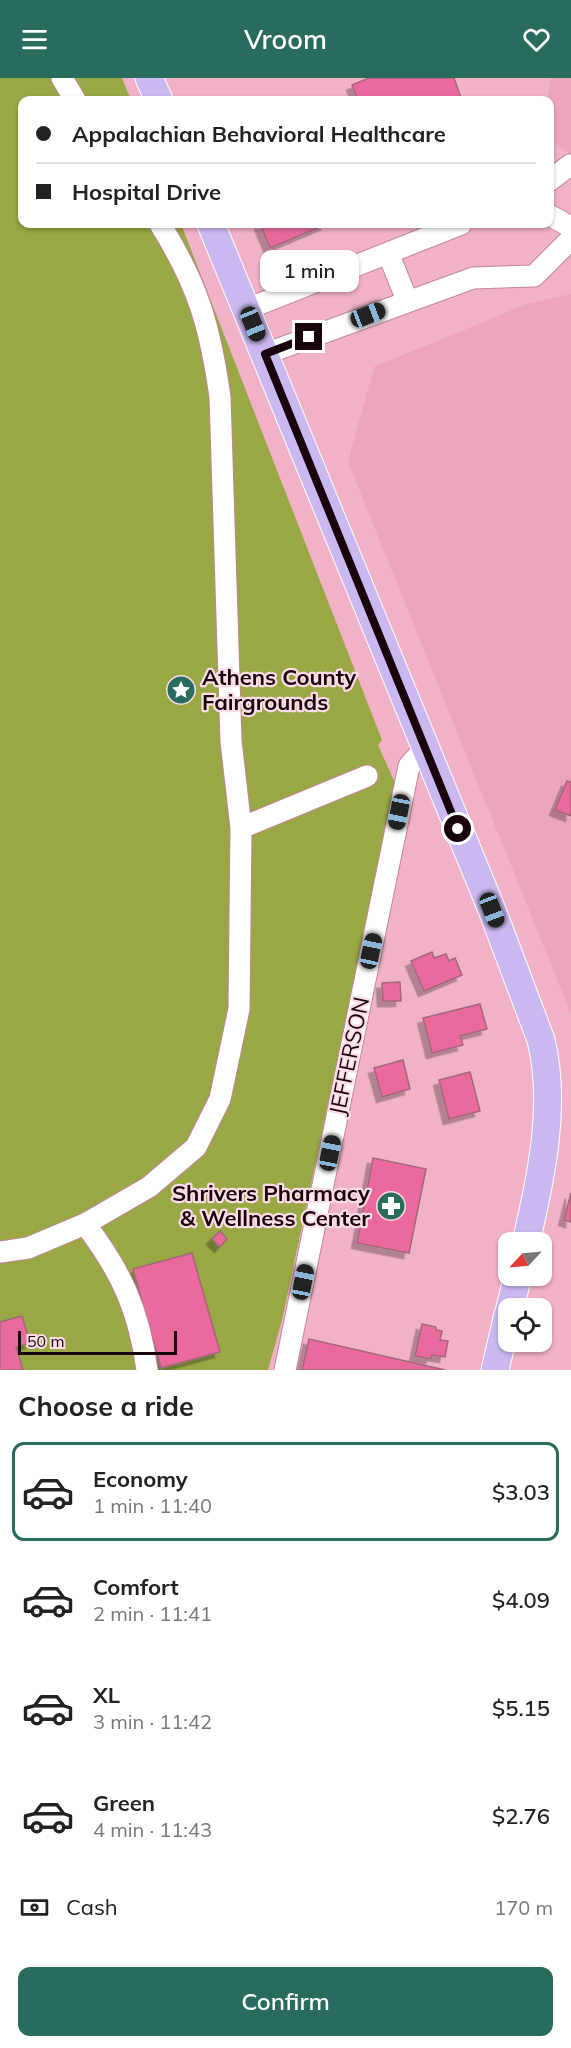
<!DOCTYPE html>
<html lang="en">
<head>
<meta charset="utf-8">
<style>
  :root { --surface:#fff; --page:#f6f6f6; --text:#222; --muted:#767676; --line:#e0e0e0; --accent:#296c5e }
  body { margin:0; font-family:Mulish,sans-serif; background:var(--page); color:var(--text); height:100vh; display:flex; flex-direction:column; font-size:22px; white-space:nowrap }
  * { box-sizing:border-box; margin:0 }
  p { font-size:20px; color:var(--muted) }
  .icon { flex:none; width:33px; height:33px; fill:none; stroke:currentColor; stroke-width:2; stroke-linecap:round; stroke-linejoin:round }
  .map { position:relative; height:1292px; overflow:hidden }
  .sheet { display:flex; flex-direction:column; background:var(--surface); flex:1 }
  .sheet>* { flex:none }
  .hud { position:absolute; left:18px; top:18px; width:536px; height:132px; border-radius:12px; box-shadow:0 2px 4px #0004; display:grid; align-content:center; height:132px; padding:0 18px; background:var(--surface) }
  .needle { width:39px; rotate:244deg }
  .fabs { position:absolute; left:498px; top:1154px; display:grid; gap:12px }
  .fabs a { display:grid; place-items:center; width:54px; height:54px; border-radius:12px; background:var(--surface); box-shadow:0 2px 4px #0004; font-size:30px }
  .scale { position:absolute; left:18px; bottom:15px; width:159px; box-sizing:border-box; padding-left:6px; border:3px solid #18040c; border-top:0; font-size:16px; line-height:21px; white-space:nowrap; color:#18040c; -webkit-text-stroke:4px #fedce7; paint-order:stroke }
  .end { position:absolute; width:27px; height:27px; margin:-14px; border:8px solid #18040c; background:#fff; box-shadow:0 0 0 3px #fff }
  .from { border-radius:50% }
  .bubble { position:absolute; height:42px; border-radius:12px; background:var(--surface); box-shadow:0 2px 4px #0004; font-size:20px; font-weight:600; line-height:42px; text-align:center }
  .car { position:absolute; width:18px; height:36px; margin:-18px -9px; border-radius:8px; box-shadow:0 0 4px 2px #0007; background:linear-gradient(#222 24%,#8ab4d8 0 40%,#222 0 76%,#8ab4d8 0 86%,#222 0) }
  .hud b { display:flex; align-items:center; gap:21px; height:57px; font-size:22px }
  .hud b+b { border-top:2px solid var(--line) }
  .hud i { width:15px; height:15px; background:var(--text) }
  ul { padding:0; list-style:none }
  li { display:flex; align-items:center; gap:18px; height:99px; margin:0 12px 9px; padding:0 6px; border:3px solid transparent; border-radius:12px }
  li div { flex:1 }
  li b { display:block; font-size:22px }
  li em { font-style:normal; font-weight:600 }
  li.current { border-color:var(--accent) }
  li>.icon { width:54px; height:54px; stroke-width:1.5 }
  h2 { padding:0 18px; font-size:27px; line-height:72px }
  .pay { display:flex; align-items:center; gap:15px; height:66px; padding:0 18px; font-size:22px }
  .pay p { margin-inline-start:auto }
  .cta { display:flex; gap:12px; margin-top:auto; padding:12px 18px }
  .cta a { flex:1; height:69px; border-radius:12px; background:var(--accent); color:#fff; font-size:24px; font-weight:600; line-height:69px; text-align:center }
  header { display:flex; justify-content:space-between; align-items:center; height:78px; padding:0 18px; background:var(--accent); color:#fff; font-size:27px; font-weight:600 }
  .map>svg:first-child { display:block }
  .built { fill:#eca4bd }
  .green { fill:#99a744 }
  .building { fill:#ea6a9e; stroke:#a1677c; stroke-width:1.5; filter:url(#shadow) }
  .lines { fill:none; stroke-linecap:round; stroke-linejoin:round }
  .minor-casing { stroke:#c3859a; stroke-width:23 }
  .major-casing { stroke:#fff; stroke-width:29 }
  .minor { stroke:#fff; stroke-width:21 }
  .major { stroke:#cab9f0; stroke-width:27 }
  .route { stroke:#18040c; stroke-width:8 }
  .labels { text-anchor:middle; stroke-width:4.5; stroke-linejoin:round; paint-order:stroke }
  .poi-label { font-size:22px; font-weight:bold; fill:#18040c; stroke:#fedce7; text-anchor:start }
  .street-label { font-size:22px; fill:#18040c; stroke:#fedce7 }
</style>
</head>
<body>
<header><svg class="icon" aria-label="menu" viewBox="0 0 24 24"><path d="M4 6h16M4 12h16M4 18h16"/></svg>Vroom<svg class="icon" aria-label="heart" viewBox="0 0 24 24"><path d="M12 20l-8-8c-3-5 5-10 8-4 3-6 11-1 8 4z"/></svg></header>
<div class="map">
<svg width="571" height="1292" viewBox="0 0 571 1292">
  <defs>
    <filter id="shadow"><feDropShadow dx="-5.5" dy="5.5" stdDeviation="0" flood-color="#0004"/></filter>
  </defs>
  <rect width="100%" height="100%" fill="#f1b1c7"/>
  <path class="built" d="M551,0H571V77L549,61L547,22Z
    M571,216V936L348,384L374,289L527,226Z"/>
  <path class="green" d="M0,0H122L131,22H22V146H181L382,662L378,667L396,707L282,1242L268,1292H0Z"/>
  <path class="building" d="M369,0H454L461,20L453,22H358L352,7Z
    M260,146H327L270,170Z
    M567,703L571,704V738L555,732Z
    M432,874L434,880L446,876L449,883L455,880L462,897L424,913L411,883Z
    M400,904L401,923H383L382,905Z
    M480,926L487,951L460,958L463,967L432,975L423,940Z
    M403,982L410,1011L382,1019L374,990Z
    M470,994L480,1033L449,1041L439,1002Z
    M373,1080L426,1091L409,1175L357,1165Z
    M571,1115V1144L564,1142Z
    M220,1153L227,1161L220,1169L212,1161Z
    M192,1175L220,1274L161,1290L133,1191Z
    M22,1238L30,1265L16,1269L23,1292H0V1244Z
    M422,1246L436,1249V1252L442,1253L440,1262L448,1263L445,1279L432,1277L431,1281L415,1278Z
    M309,1261L445,1292H302Z"/>
  <g class="lines">
    <g class="minor-casing">
      <path id="minor" d="M62,0L75,22
        M549,103L570,87
        M549,137L571,149
        M388,175L407,222
        M247,231L461,146
        M265,276L473,200L534,198L571,161
        M241,750L367,698
        M85,1146C121,1193 139,1232 147,1292
        M0,1174L28,1170L85,1146L149,1109L196,1069L220,1021L239,931L241,750L231,663L220,319C210,248 198,207 160,146
        M285,1292L409,688L425,670"/>
    </g>
    <g class="major-casing">
      <path id="major" d="M149,0L159,22
        M211,146L492,832L541,962C557,1027 541,1100 526,1164
        M510,1230L518,1197
        M495,1292L508,1236"/>
    </g>
    <use href="#minor" class="minor"/>
    <use href="#major" class="major"/>
  </g>
  <g class="lines">
    <path class="route" d="M309,259L265,276L458,751"/>
  </g>
  <defs>
    <g id="sight-disc" transform="scale(1.5)"><circle r="9.5" fill="#296c5e" stroke="#fedce7"/><path d="M0-6L1.8-2.2L6-1.7L2.9 1.2L3.7 5.4L0 3.3L-3.7 5.4L-2.9 1.2L-6-1.7L-1.8-2.2Z" fill="#fff"/></g>
    <g id="pharmacy-disc" transform="scale(1.5)"><circle r="9.5" fill="#296c5e" stroke="#fedce7"/><path d="M-2-6h4v4h4v4h-4v4h-4v-4h-4v-4h4Z" fill="#fff"/></g>
  </defs>
  <g fill-rule="evenodd">
    <use href="#sight-disc" x="181" y="612"/>
    <use href="#pharmacy-disc" x="391" y="1128"/>
  </g>
  <g class="labels">
    <g class="poi-label">
      <text x="202" y="607">Athens County<tspan x="202" dy="25">Fairgrounds</tspan></text>
      <text x="370" y="1123" text-anchor="end">Shrivers Pharmacy<tspan x="370" dy="25">&amp; Wellness Center</tspan></text>
    </g>
    <g class="street-label">
      <text transform="translate(349 978) rotate(-78)" y="8">JEFFERSON</text>
    </g>
  </g>
</svg>
<div class="fabs">
<a><svg class="needle" viewBox="-14 -14 28 28"><path d="M0-13l5 13h-10z" fill="#e53935"/><path d="M0 13l5-13h-10z" fill="#767676"/></svg></a>
<a><svg class="icon" aria-label="locate" viewBox="0 0 24 24"><circle cx="12" cy="12" r="6"/><path d="M12 2v4M12 18v4M2 12h4M18 12h4"/></svg></a>
</div>
<div class="scale">50 m</div>
<i class="end from" style="left:458px;top:751px"></i>
<i class="end" style="left:309px;top:259px"></i>
<div class="bubble" style="left:260px;top:172px;width:99px">1 min</div>
<i class="car" style="left:368px;top:237px;rotate:69deg"></i>
<i class="car" style="left:253px;top:246px;rotate:158deg"></i>
<i class="car" style="left:399px;top:734px;rotate:191deg"></i>
<i class="car" style="left:492px;top:832px;rotate:159deg"></i>
<i class="car" style="left:371px;top:873px;rotate:12deg"></i>
<i class="car" style="left:330px;top:1075px;rotate:11deg"></i>
<i class="car" style="left:303px;top:1204px;rotate:11deg"></i>
<div class="hud">
<b><i class="from"></i>Appalachian Behavioral Healthcare</b>
<b><i></i>Hospital Drive</b>
</div>
</div>
<section class="sheet">
<h2>Choose a ride</h2>
<ul>
<li class="current"><svg class="icon" aria-label="car" viewBox="0 0 24 24"><path d="M5 17H2v-5l4-1 3-4h7l3 4 3 1v5h-3M9 17h6M6 11h13"/><circle cx="7" cy="17" r="2"/><circle cx="17" cy="17" r="2"/></svg><div><b>Economy</b><p>1 min · 11:40</p></div><em>$3.03</em></li>
<li><svg class="icon" aria-label="car" viewBox="0 0 24 24"><path d="M5 17H2v-5l4-1 3-4h7l3 4 3 1v5h-3M9 17h6M6 11h13"/><circle cx="7" cy="17" r="2"/><circle cx="17" cy="17" r="2"/></svg><div><b>Comfort</b><p>2 min · 11:41</p></div><em>$4.09</em></li>
<li><svg class="icon" aria-label="car" viewBox="0 0 24 24"><path d="M5 17H2v-5l4-1 3-4h7l3 4 3 1v5h-3M9 17h6M6 11h13"/><circle cx="7" cy="17" r="2"/><circle cx="17" cy="17" r="2"/></svg><div><b>XL</b><p>3 min · 11:42</p></div><em>$5.15</em></li>
<li><svg class="icon" aria-label="car" viewBox="0 0 24 24"><path d="M5 17H2v-5l4-1 3-4h7l3 4 3 1v5h-3M9 17h6M6 11h13"/><circle cx="7" cy="17" r="2"/><circle cx="17" cy="17" r="2"/></svg><div><b>Green</b><p>4 min · 11:43</p></div><em>$2.76</em></li>
</ul>
<div class="pay"><svg class="icon" aria-label="cash" viewBox="0 0 24 24"><path d="M3 7h18v10H3z"/><circle cx="12" cy="12" r="2"/></svg>Cash<p>170 m</p></div>
<div class="cta"><a>Confirm</a></div>
</section>
</body>
</html>
